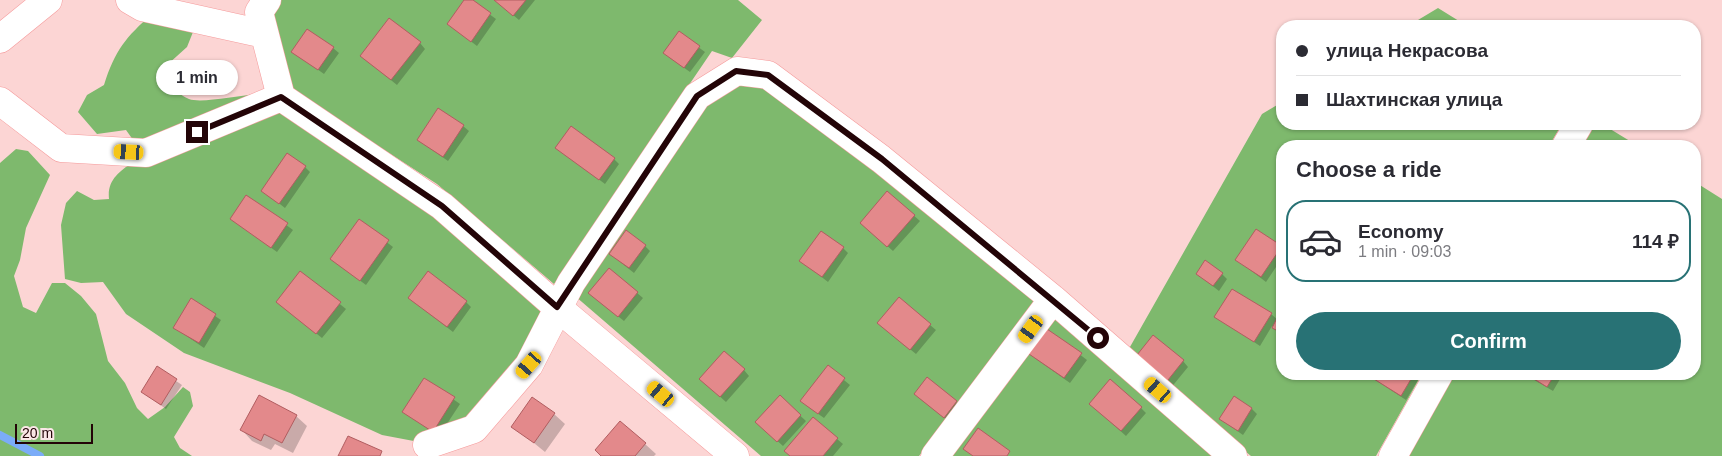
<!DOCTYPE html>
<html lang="en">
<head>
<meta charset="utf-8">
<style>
  :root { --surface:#fff; --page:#f2f2f3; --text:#2b2b33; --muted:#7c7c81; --line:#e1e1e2; --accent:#287275 }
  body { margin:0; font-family:Helvetica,sans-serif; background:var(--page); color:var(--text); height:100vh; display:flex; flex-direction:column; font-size:19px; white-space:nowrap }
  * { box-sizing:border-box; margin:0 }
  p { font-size:16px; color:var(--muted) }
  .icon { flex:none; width:28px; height:28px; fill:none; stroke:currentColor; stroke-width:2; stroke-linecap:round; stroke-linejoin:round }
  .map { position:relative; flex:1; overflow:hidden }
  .drawer { position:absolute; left:1276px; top:140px; width:425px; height:240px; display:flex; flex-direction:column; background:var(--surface); border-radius:20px; box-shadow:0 1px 4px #0004 }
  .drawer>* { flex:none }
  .top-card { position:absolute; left:1276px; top:20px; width:425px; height:110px; border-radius:20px; box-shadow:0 1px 4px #0004; display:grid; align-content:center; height:110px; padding:0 20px; background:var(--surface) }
  .scale { position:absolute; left:15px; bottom:12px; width:78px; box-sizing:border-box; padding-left:5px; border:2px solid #230407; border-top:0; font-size:14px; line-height:18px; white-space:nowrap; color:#230407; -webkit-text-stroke:4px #fbe7e7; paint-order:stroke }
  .end { position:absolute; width:22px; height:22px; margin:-11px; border:6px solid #230407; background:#fff; box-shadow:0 0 0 2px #fff }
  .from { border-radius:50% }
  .bubble { position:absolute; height:35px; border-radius:18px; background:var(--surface); box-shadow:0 1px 4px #0004; font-size:16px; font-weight:800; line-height:35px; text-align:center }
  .car { position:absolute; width:15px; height:30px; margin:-15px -8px; border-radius:6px; box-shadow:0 0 4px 1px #0007; background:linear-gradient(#f5c518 24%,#345 0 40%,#f5c518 0 76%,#345 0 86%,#f5c518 0) }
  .top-card b { display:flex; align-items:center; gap:18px; height:48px; font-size:19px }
  .top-card b+b { border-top:1px solid var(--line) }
  .top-card i { width:12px; height:12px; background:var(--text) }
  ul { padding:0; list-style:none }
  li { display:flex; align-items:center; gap:15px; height:82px; margin:0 10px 8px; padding:0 10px; border:2px solid var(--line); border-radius:20px }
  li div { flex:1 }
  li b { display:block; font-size:19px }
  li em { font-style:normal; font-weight:800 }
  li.active { border-color:var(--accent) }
  li>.icon { width:45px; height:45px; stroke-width:1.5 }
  h2 { padding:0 20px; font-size:22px; line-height:60px }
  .primary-button { display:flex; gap:10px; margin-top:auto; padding:10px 20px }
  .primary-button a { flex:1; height:58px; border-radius:30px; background:var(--accent); color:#fff; font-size:20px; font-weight:800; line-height:58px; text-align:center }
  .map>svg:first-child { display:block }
  .forest { fill:#7eb96d }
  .shadow { fill:#0003 }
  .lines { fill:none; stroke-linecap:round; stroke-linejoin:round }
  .stream { stroke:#7bacf8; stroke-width:8 }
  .building { fill:#e3898b; stroke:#b15d60 }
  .minor-casing { stroke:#f59a9b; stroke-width:29 }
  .minor { stroke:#fff; stroke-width:28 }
  .route { stroke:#230407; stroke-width:6 }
</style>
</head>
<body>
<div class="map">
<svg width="1722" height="456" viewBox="0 0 1722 456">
  <rect width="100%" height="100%" fill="#fcd5d4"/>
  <path class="forest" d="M280,0H738L762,20L732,58L712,51L554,284L437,184L288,88L271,11Z
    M1438,8L1467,26H1408Z
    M152,14L195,27L187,47L167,65L161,78C169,84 179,95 189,99C202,104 245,94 262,94L424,199L543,309L520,358L467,421L419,442L382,435L290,393L184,353L126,314L103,282L81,283L65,279L61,225L66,203L77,191L94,200L109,199C107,180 119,172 133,162L136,144L126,130L97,134L78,112L87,95L104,85C115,50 126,37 152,14Z
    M739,84L776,91L1041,299L919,456H761L575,296L704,108Z
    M1282,102V124H1562L1549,146H1282V374H1422L1376,456H1251L1126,354L1262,114Z
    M1586,124H1602L1638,146H1574Z
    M16,149L28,151L50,175L26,228L20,260L14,276L23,307L36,313L52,283H65L81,296L96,314L108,361L125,383L137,408L148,419L165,407L183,387L190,392L193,406L174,437L180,448L192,456H0V163Z
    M1695,182L1722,199V456H1408L1452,374H1695Z
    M1051,311L1218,456H942Z"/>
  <path class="shadow" d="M466,0H470L496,19L477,46L448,24Z
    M495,0H535L519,20Z
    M679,33L705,52L690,72L670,58Z
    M420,43L425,49L397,85L361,56Z
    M333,48L339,53L324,74L293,52Z
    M463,126L469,131L448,161L418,140Z
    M557,148L614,159L619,164L605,184Z
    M305,167L310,172L285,208L263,191Z
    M888,193L920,221L893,251L867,228Z
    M247,196L293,230L277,252L231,219Z
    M359,221L393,247L366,285L331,259Z
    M645,246L650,251L634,273L610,254Z
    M1281,247L1282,258L1266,282L1237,260Z
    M843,248L848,253L828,282L801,261Z
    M609,269L643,298L624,321L595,298Z
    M301,273L346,309L322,338L277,302Z
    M1197,274H1222L1227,279L1219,291Z
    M409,298L466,302L471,307L453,332Z
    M899,299L936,330L916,354L884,328Z
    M191,300L221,320L204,348L175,328Z
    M1282,310V335L1272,326L1260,346L1216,317L1271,314L1278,320Z
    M1048,330L1087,360L1070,383L1036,359Z
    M1183,361L1188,367L1170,389L1140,365Z
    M828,367L850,385L824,418L807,406Z
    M157,368L182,385L166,409L142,392Z
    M744,370L749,376L726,402L706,384Z
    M1362,374H1411L1418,380L1406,400L1366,374L1365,376Z
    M1524,374H1563L1553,391Z
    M425,379L460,404L439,436L403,412Z
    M780,397L806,421L783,446L762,427Z
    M920,399L956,402L961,407L950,422Z
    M1141,408L1146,413L1126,436L1096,409Z
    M1252,409L1257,414L1243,435L1220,419Z
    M554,414L565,424L545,452L513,426Z
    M296,416L307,426L293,453L275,444L271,450L252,441L242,430Z
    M813,419L843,444L833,456H791Z
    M645,444L656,454L654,456H602Z"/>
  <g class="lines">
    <path class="stream" d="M0,435L40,456"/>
  </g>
  <path class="building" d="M464,0H473L491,13L471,42L447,24Z
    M494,0H526L513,16Z
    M389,18L421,42L391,80L360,56Z
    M307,29L334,47L318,70L291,52Z
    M679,31L700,46L684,68L663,53Z
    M438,108L464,125L443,157L417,140Z
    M571,126L615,158L599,180L555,148Z
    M287,153L306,166L279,204L261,191Z
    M887,191L915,215L887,247L860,223Z
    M246,195L288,223L271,248L230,219Z
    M359,219L389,240L360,281L330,259Z
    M1256,229L1282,246L1261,277L1235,260Z
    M626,230L646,245L629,268L609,254Z
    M821,231L844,247L822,277L799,261Z
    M1205,260L1223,273L1213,286L1196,274Z
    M609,268L638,292L618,317L588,293Z
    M300,271L341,302L316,334L276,302Z
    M428,271L467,301L447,327L408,298Z
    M1232,289L1272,313L1254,342L1214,317Z
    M899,297L931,324L910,350L877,323Z
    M191,298L216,314L199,343L173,328Z
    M1282,308V333L1272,328Z
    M1047,329L1082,353L1064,378L1029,354Z
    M1153,335L1184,360L1164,385L1133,360Z
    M724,351L745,369L720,397L699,379Z
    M828,365L845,378L818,414L800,401Z
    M157,366L177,379L161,405L141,392Z
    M1366,374H1414L1401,396Z
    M1526,374H1555L1547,387Z
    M927,377L957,401L944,418L914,394Z
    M424,378L455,397L433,432L402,412Z
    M1110,379L1142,407L1121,431L1089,404Z
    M259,395L297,415L282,443L264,434L261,441L240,430Z
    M780,395L801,415L777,442L755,422Z
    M1234,396L1252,408L1238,431L1219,419Z
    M532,397L555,413L534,443L511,427Z
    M813,417L838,438L823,456H790L784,451Z
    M620,421L646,443L635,456H601L595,450Z
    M978,428L1010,451L1007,456H973L963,449Z
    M348,436L382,451L380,456H338Z"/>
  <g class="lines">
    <g class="minor-casing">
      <path id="minor" d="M130,0L142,7L264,34
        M267,0L259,12L281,97
        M0,39L48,0
        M0,101L61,148L146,153L281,97L442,206L557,307L735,456
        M1566,146L1579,124
        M427,445L474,429L529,365L571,283L697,96L737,71L768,75L881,159L1053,299L1233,456
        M935,456L1053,299
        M1393,456L1439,374"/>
    </g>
    <use href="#minor" class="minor"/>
  </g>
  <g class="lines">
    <path class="route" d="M197,132L281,97L442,206L557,307L697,96L736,71L768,75L882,159L1098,338"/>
  </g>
</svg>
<div class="scale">20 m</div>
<i class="end from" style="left:1098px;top:338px"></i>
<i class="end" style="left:197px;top:132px"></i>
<div class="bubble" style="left:156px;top:60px;width:82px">1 min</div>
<i class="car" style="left:129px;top:152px;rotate:273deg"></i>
<i class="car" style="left:1031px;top:329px;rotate:216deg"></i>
<i class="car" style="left:529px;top:365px;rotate:221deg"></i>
<i class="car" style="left:1158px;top:390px;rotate:311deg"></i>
<i class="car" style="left:661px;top:394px;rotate:310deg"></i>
<div class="top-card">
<b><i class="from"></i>улица Некрасова</b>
<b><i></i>Шахтинская улица</b>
</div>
<section class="drawer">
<h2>Choose a ride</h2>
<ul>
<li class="active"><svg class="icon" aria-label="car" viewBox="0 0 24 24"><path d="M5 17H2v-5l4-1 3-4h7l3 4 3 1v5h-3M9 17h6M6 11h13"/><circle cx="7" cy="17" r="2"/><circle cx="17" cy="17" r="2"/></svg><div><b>Economy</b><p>1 min · 09:03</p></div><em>114 ₽</em></li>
</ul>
<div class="primary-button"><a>Confirm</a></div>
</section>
</div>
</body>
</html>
